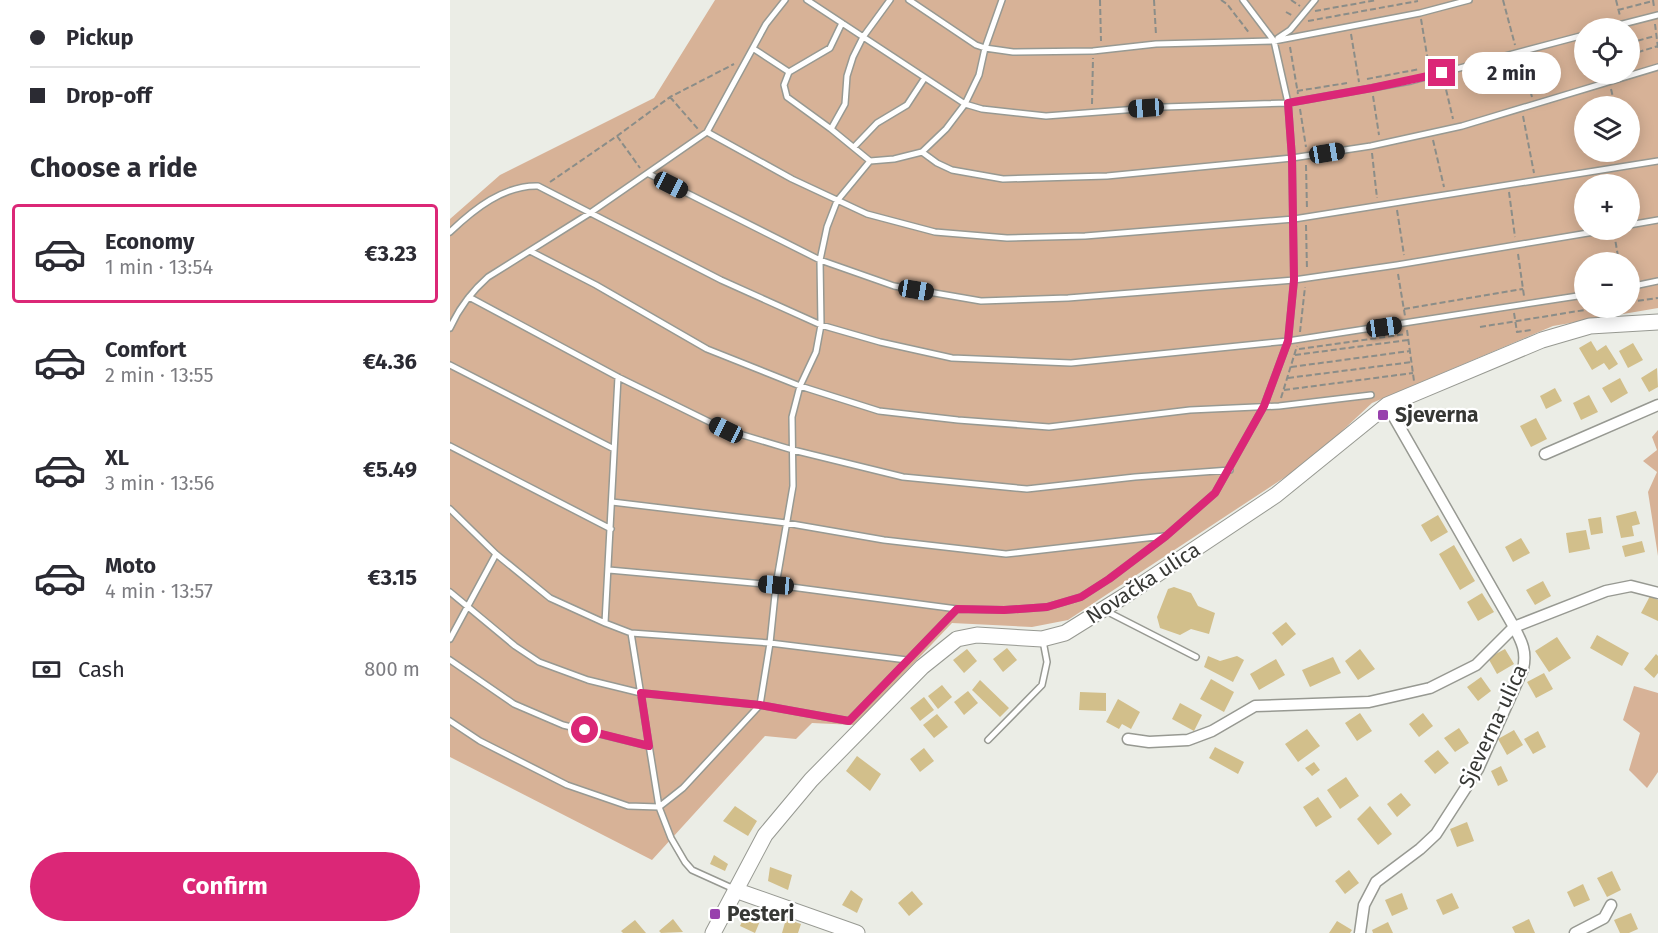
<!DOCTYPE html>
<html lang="en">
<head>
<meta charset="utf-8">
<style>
  :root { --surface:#fff; --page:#f2f2f3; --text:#2b2b33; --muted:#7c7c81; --line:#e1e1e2; --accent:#db2777 }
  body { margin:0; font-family:"Fira Sans",sans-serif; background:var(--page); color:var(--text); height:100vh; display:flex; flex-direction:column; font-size:22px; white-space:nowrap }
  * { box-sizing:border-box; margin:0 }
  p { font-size:20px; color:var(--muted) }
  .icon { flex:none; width:33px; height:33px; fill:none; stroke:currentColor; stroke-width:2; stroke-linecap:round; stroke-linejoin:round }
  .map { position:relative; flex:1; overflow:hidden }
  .details { display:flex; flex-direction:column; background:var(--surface); width:450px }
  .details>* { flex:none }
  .banner { display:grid; align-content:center; height:132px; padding:0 30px; background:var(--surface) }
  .fabs { position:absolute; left:1124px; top:18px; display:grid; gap:12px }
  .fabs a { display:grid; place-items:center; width:66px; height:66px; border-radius:50%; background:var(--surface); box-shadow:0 3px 15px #0003; font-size:30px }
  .end { position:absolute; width:27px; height:27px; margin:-14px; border:8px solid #db2777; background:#fff; box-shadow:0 0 0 3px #fff }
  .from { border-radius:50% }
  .bubble { position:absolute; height:42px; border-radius:21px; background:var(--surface); box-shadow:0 3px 15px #0003; font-size:20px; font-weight:700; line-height:42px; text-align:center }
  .car { position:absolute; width:18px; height:36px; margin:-18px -9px; border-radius:8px; box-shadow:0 0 4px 2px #0007; background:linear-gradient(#222 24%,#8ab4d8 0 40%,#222 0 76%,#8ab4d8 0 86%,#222 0) }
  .banner b { display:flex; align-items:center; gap:21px; height:57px; font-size:22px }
  .banner b+b { border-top:2px solid var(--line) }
  .banner i { width:15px; height:15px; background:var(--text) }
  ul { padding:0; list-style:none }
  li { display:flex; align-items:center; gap:18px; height:99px; margin:0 12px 9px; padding:0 18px; border:3px solid transparent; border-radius:6px }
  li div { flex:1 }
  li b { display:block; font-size:22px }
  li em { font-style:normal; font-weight:700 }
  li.selected { border-color:var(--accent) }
  li>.icon { width:54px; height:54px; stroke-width:1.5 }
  h2 { padding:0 30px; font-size:27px; line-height:72px }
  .pay { display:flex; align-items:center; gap:15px; height:66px; padding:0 30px; font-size:22px }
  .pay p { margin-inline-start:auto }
  .action { display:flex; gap:12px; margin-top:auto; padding:12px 30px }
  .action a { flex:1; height:69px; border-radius:36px; background:var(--accent); color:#fff; font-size:24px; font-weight:700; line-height:69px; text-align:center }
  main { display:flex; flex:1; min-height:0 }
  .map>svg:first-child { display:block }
  .green { fill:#d7b297; fill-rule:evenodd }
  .building { fill:#d2bf8b }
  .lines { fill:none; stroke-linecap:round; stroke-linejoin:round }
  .lane-casing { stroke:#979992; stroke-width:8 }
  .street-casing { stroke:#979992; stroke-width:13 }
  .secondary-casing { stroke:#979992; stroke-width:17 }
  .path { stroke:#8b8d88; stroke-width:2; stroke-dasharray:6 3; stroke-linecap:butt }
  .lane { stroke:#fff; stroke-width:5 }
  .street { stroke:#fff; stroke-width:10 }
  .secondary { stroke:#fff; stroke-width:15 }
  .route { stroke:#db2777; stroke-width:8 }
  .poi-dot { fill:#9841ad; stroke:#fff; stroke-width:2 }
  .labels { text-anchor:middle; stroke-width:4.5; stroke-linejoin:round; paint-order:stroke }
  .poi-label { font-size:21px; font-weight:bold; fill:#373835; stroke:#fff; text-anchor:start }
  .street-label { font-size:21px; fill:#373835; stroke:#fff }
</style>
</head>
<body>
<main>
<section class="details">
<div class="banner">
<b><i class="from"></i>Pickup</b>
<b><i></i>Drop-off</b>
</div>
<h2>Choose a ride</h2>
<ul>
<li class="selected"><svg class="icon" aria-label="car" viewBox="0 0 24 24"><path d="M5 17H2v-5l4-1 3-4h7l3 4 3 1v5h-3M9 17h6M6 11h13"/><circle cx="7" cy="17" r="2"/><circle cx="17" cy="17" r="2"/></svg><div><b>Economy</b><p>1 min · 13:54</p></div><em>€3.23</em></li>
<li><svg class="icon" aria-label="car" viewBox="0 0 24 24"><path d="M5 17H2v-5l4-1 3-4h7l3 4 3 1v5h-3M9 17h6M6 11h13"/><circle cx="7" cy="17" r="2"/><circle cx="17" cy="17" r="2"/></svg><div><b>Comfort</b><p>2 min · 13:55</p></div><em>€4.36</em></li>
<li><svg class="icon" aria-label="car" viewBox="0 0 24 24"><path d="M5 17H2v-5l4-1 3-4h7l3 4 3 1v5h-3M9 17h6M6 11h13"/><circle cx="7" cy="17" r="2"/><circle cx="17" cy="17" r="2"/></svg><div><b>XL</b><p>3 min · 13:56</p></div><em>€5.49</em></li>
<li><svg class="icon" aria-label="car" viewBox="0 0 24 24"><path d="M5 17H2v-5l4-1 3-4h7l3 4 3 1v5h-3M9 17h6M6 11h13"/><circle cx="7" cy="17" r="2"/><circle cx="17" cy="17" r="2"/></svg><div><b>Moto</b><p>4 min · 13:57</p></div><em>€3.15</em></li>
</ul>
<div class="pay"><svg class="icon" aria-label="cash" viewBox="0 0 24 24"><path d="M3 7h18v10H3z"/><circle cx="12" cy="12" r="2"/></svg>Cash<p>800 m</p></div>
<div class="action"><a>Confirm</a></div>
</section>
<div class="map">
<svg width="1208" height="933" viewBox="0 0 1208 933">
  <rect width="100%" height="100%" fill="#ebede6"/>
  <path class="green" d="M265,0H1208V308L1103,326L922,403L861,460L618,620L582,627L502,623L405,725L362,723L346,739L315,736L202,860L0,757V219L50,175L204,98ZM1134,28H1179V74H1134ZM1134,106H1179V152H1134ZM1134,184H1179V230H1134ZM1134,262H1179V308H1134Z
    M1208,430V556L1198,492L1207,472L1193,461L1207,450L1202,437Z
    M1184,686L1208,693V772L1197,788L1179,770L1190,733L1173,720Z"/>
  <path class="building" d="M1141,341L1147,351L1156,345L1168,364L1159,370L1154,363L1142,370L1129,348Z
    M1183,343L1193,360L1178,368L1169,351Z
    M1207,368L1208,387L1199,392L1191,378Z
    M1170,378L1178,393L1161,403L1152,388Z
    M1105,388L1112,401L1096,409L1090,396Z
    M1139,395L1148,412L1131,420L1123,403Z
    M1086,418L1097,439L1081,447L1070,426Z
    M1186,511L1190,524L1182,526L1184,536L1171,538L1166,516Z
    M988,515L998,532L981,542L971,525Z
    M1151,517L1153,533L1141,535L1138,519Z
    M1136,530L1140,549L1119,553L1116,533Z
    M1071,538L1080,553L1063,562L1055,547Z
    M1192,541L1195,552L1175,557L1172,546Z
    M1004,545L1025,581L1010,590L989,554Z
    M1093,581L1101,596L1085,605L1076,590Z
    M724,587L741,593L748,606L765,613L759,634L741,629L730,635L710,628L707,617L718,589Z
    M1032,593L1044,612L1028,621L1017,602Z
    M1200,596L1208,600V621L1191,613Z
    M836,622L846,634L832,646L822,633Z
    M1147,635L1179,653L1172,666L1140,648Z
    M1107,637L1121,658L1099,672L1085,651Z
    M557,648L567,660L553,672L543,659Z
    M517,649L527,661L514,673L503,660Z
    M910,649L925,669L908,680L895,661Z
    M1055,649L1064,664L1047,674L1038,658Z
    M1206,654L1208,656V673L1204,678L1194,669Z
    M758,656L770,661L787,656L794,660L783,682L754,667Z
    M883,657L891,673L860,687L852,670Z
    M826,659L835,675L809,690L800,674Z
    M1094,673L1103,689L1086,698L1077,682Z
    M1031,677L1041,691L1028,701L1017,687Z
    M761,679L784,692L774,712L750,699Z
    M530,680L559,708L550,717L522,690Z
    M492,685L502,697L488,709L478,696Z
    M518,691L528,703L514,715L504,702Z
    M630,692L656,693V711L629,710Z
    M474,697L484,710L470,721L460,708Z
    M668,699L690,712L681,729L672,724L669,729L656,722Z
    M730,703L752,715L744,731L722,719Z
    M910,713L922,731L907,741L895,723Z
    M973,713L983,726L969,737L959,724Z
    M487,714L498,727L484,738L473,725Z
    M1009,728L1019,743L1005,752L994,738Z
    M857,729L870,746L848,762L835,744Z
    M1064,730L1073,745L1057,755L1048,739Z
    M1088,731L1096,747L1083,754L1074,739Z
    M765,747L794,762L788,774L759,758Z
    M474,748L484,761L470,772L460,759Z
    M988,750L999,763L985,774L974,761Z
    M407,756L431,774L420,791L396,771Z
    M864,762L870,770L862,776L855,768Z
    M1051,766L1058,781L1048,786L1041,771Z
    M896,777L909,796L890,809L877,790Z
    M951,793L961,805L947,817L937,804Z
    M868,797L882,817L866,827L853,807Z
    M285,806L307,821L298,836L273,821Z
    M920,806L942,834L928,845L907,819Z
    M1017,822L1024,841L1007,847L1000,829Z
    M264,855L278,864L275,871L260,864Z
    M320,867L342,875L338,890L318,881Z
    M899,870L909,883L895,894L885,881Z
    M1162,871L1171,890L1157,897L1147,878Z
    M1133,884L1140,900L1124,907L1117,892Z
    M401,890L413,899L407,913L392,905Z
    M462,891L473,904L459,916L448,903Z
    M952,893L958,909L942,916L935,900Z
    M1002,893L1009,908L993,915L986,900Z
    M298,909L313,914L305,933L290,926Z
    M1181,913L1188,929L1179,933H1170L1164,920Z
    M223,919L233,932L211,933L209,931Z
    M336,919L351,924L348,933H332Z
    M1079,919L1085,933H1065L1062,927Z
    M185,920L196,933H173L171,931Z
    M887,921L902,930L900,933H879Z
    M938,922L943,933H923L922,930Z"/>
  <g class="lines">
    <g class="lane-casing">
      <path id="lane" d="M357,0L515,104L532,109L596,116L714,107L838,103L961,81L1134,35
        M459,0L526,45L535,48L563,52L643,51L706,44L824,41L970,13L1019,0
        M1157,28L1208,15
        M828,38L840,30L865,0
        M304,49L339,72L334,85L337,97L381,129L420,161
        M339,72L380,48L392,23
        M381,129L395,104L397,76L403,57L413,37L440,0
        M257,132L342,179L417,214L485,232L557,238L635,236L844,219L1208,161
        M404,147L427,123L457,105L474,79
        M472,152L487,163L502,170L553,179L657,176L842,158L921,146L1012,126L1208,67
        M199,174L370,260L444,286L531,301L618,298L844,280L947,265L1156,230
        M1179,225L1208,220
        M0,232C24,209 54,185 88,186L271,280L371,325L430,342L502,358L621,363L838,341L1134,295
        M80,251L146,285L257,349L350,386L429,411L508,420L599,427L740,410L829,406L921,395
        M1179,287L1208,281
        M19,297L168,377L276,430L343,450L453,477L577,489L685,477L780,470
        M0,328C9,308 21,292 38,277L140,213L257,132L316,24L335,0
        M0,365L164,449
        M168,377L155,623L181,633L320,643L457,660
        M0,446L161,529
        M162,502L336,523L434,540L556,554L714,536
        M0,509L46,554L100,598L155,623
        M159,570L326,585L507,609
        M0,592L65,646L89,662L138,680L191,693L310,705L399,721L507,609L554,610L597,607L631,597L659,579L716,536L765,493L814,406L838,341L844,280L842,158L838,103L824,41L793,0
        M654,610L746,657
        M181,633L209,807L221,838L235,862L242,870L284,889
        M0,639L46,554
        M0,660L64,704L113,725L199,746
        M0,721L30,741L117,785L178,806L209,807L233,788L310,705L320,643L326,585L343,486L342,417L350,386L366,352L371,325L370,260L377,227L387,201L420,161L444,159L472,152L496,129L515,104L529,75L535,48L552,0
        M538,740L592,685L597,662L593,641"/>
    </g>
    <g class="street-casing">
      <path id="street" d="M1095,454L1208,405
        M678,739L699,742L738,740L762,731L805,706L919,702L980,688L1026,665L1064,627L1156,591L1181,586L1208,593
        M910,933L914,905L926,882L970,849L986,834L1028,769L1073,669C1077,652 1072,642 1064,627L937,405
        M1125,933L1154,918L1161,905"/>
    </g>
    <g class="secondary-casing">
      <path id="secondary" d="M285,890L407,933
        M263,933L315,835L361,780L472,667L507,639L527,635L592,639L615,633L676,595L826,495L937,405L1092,340L1140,326L1208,322"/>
    </g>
    <path class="path" d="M650,0L651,41
      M704,0L706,35
      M771,0L777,4L800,34
      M841,0L850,6
      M1053,0L1065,45
      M1166,0L1170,16
      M1203,0L1204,7
      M1168,10L1203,1
      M865,11L927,0
      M836,12L843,16
      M971,19L979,67
      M858,21L968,1
      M1205,24L1208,48
      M901,34L909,82
      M1179,43L1205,36
      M840,47L848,94
      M1179,55L1208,46
      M1071,59L1082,97
      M917,79L970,69
      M994,81L1003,119
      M1161,89L1165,106
      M847,91L897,83
      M923,96L929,135
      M220,97L248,129
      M642,104L643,58
      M850,109L856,147
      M1073,116L1084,173
      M167,136L190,168
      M983,140L994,187
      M922,153L927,198
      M856,165L857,210
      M100,182L167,136L220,97L284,64
      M1059,192L1065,237
      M947,210L954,255
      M856,225L857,270
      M1164,233L1169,262
      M1068,254L1074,296
      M948,274L955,316
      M1179,302L1208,298
      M954,309L1073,289
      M1064,313L1067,332L1081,330
      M1030,327L1147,308
      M957,330L964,381
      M850,332L855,287
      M849,349L956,334
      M845,355L958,340
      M841,367L960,351
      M838,378L962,362
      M834,390L963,373
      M831,398L847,346"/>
    <use href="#lane" class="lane"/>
    <use href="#street" class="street"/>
    <use href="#secondary" class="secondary"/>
  </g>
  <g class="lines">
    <path class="route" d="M135,730L199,746L191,693L310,705L399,721L507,609L554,610L597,607L631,597L659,579L716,536L765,493L814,406L838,341L844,280L842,158L838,103L922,88L992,73"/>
  </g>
  <g class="poi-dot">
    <rect x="927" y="409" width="12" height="12" rx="3"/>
    <rect x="259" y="908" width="12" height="12" rx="3"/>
  </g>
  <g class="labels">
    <g class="poi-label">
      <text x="945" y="422">Sjeverna</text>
      <text x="277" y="921">Pesteri</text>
    </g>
    <g class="street-label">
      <text transform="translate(693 583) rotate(-33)" y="7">Novačka ulica</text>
      <text transform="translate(1043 726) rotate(-65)" y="7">Sjeverna ulica</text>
    </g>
  </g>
</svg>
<div class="fabs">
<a><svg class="icon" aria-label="locate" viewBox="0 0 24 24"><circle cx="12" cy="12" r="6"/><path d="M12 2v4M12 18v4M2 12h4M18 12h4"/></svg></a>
<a><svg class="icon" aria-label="layers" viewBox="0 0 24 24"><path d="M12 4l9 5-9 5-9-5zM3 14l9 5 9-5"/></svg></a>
<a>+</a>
<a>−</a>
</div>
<i class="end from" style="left:135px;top:730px"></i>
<i class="end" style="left:992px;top:73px"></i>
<div class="bubble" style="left:1012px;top:52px;width:99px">2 min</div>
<i class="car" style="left:696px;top:108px;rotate:266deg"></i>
<i class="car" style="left:877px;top:153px;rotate:81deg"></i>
<i class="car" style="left:221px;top:185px;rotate:117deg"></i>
<i class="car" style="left:466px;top:290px;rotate:99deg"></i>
<i class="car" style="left:934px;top:327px;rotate:82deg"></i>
<i class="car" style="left:276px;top:430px;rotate:296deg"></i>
<i class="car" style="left:326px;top:585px;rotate:275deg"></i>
</div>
</main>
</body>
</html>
